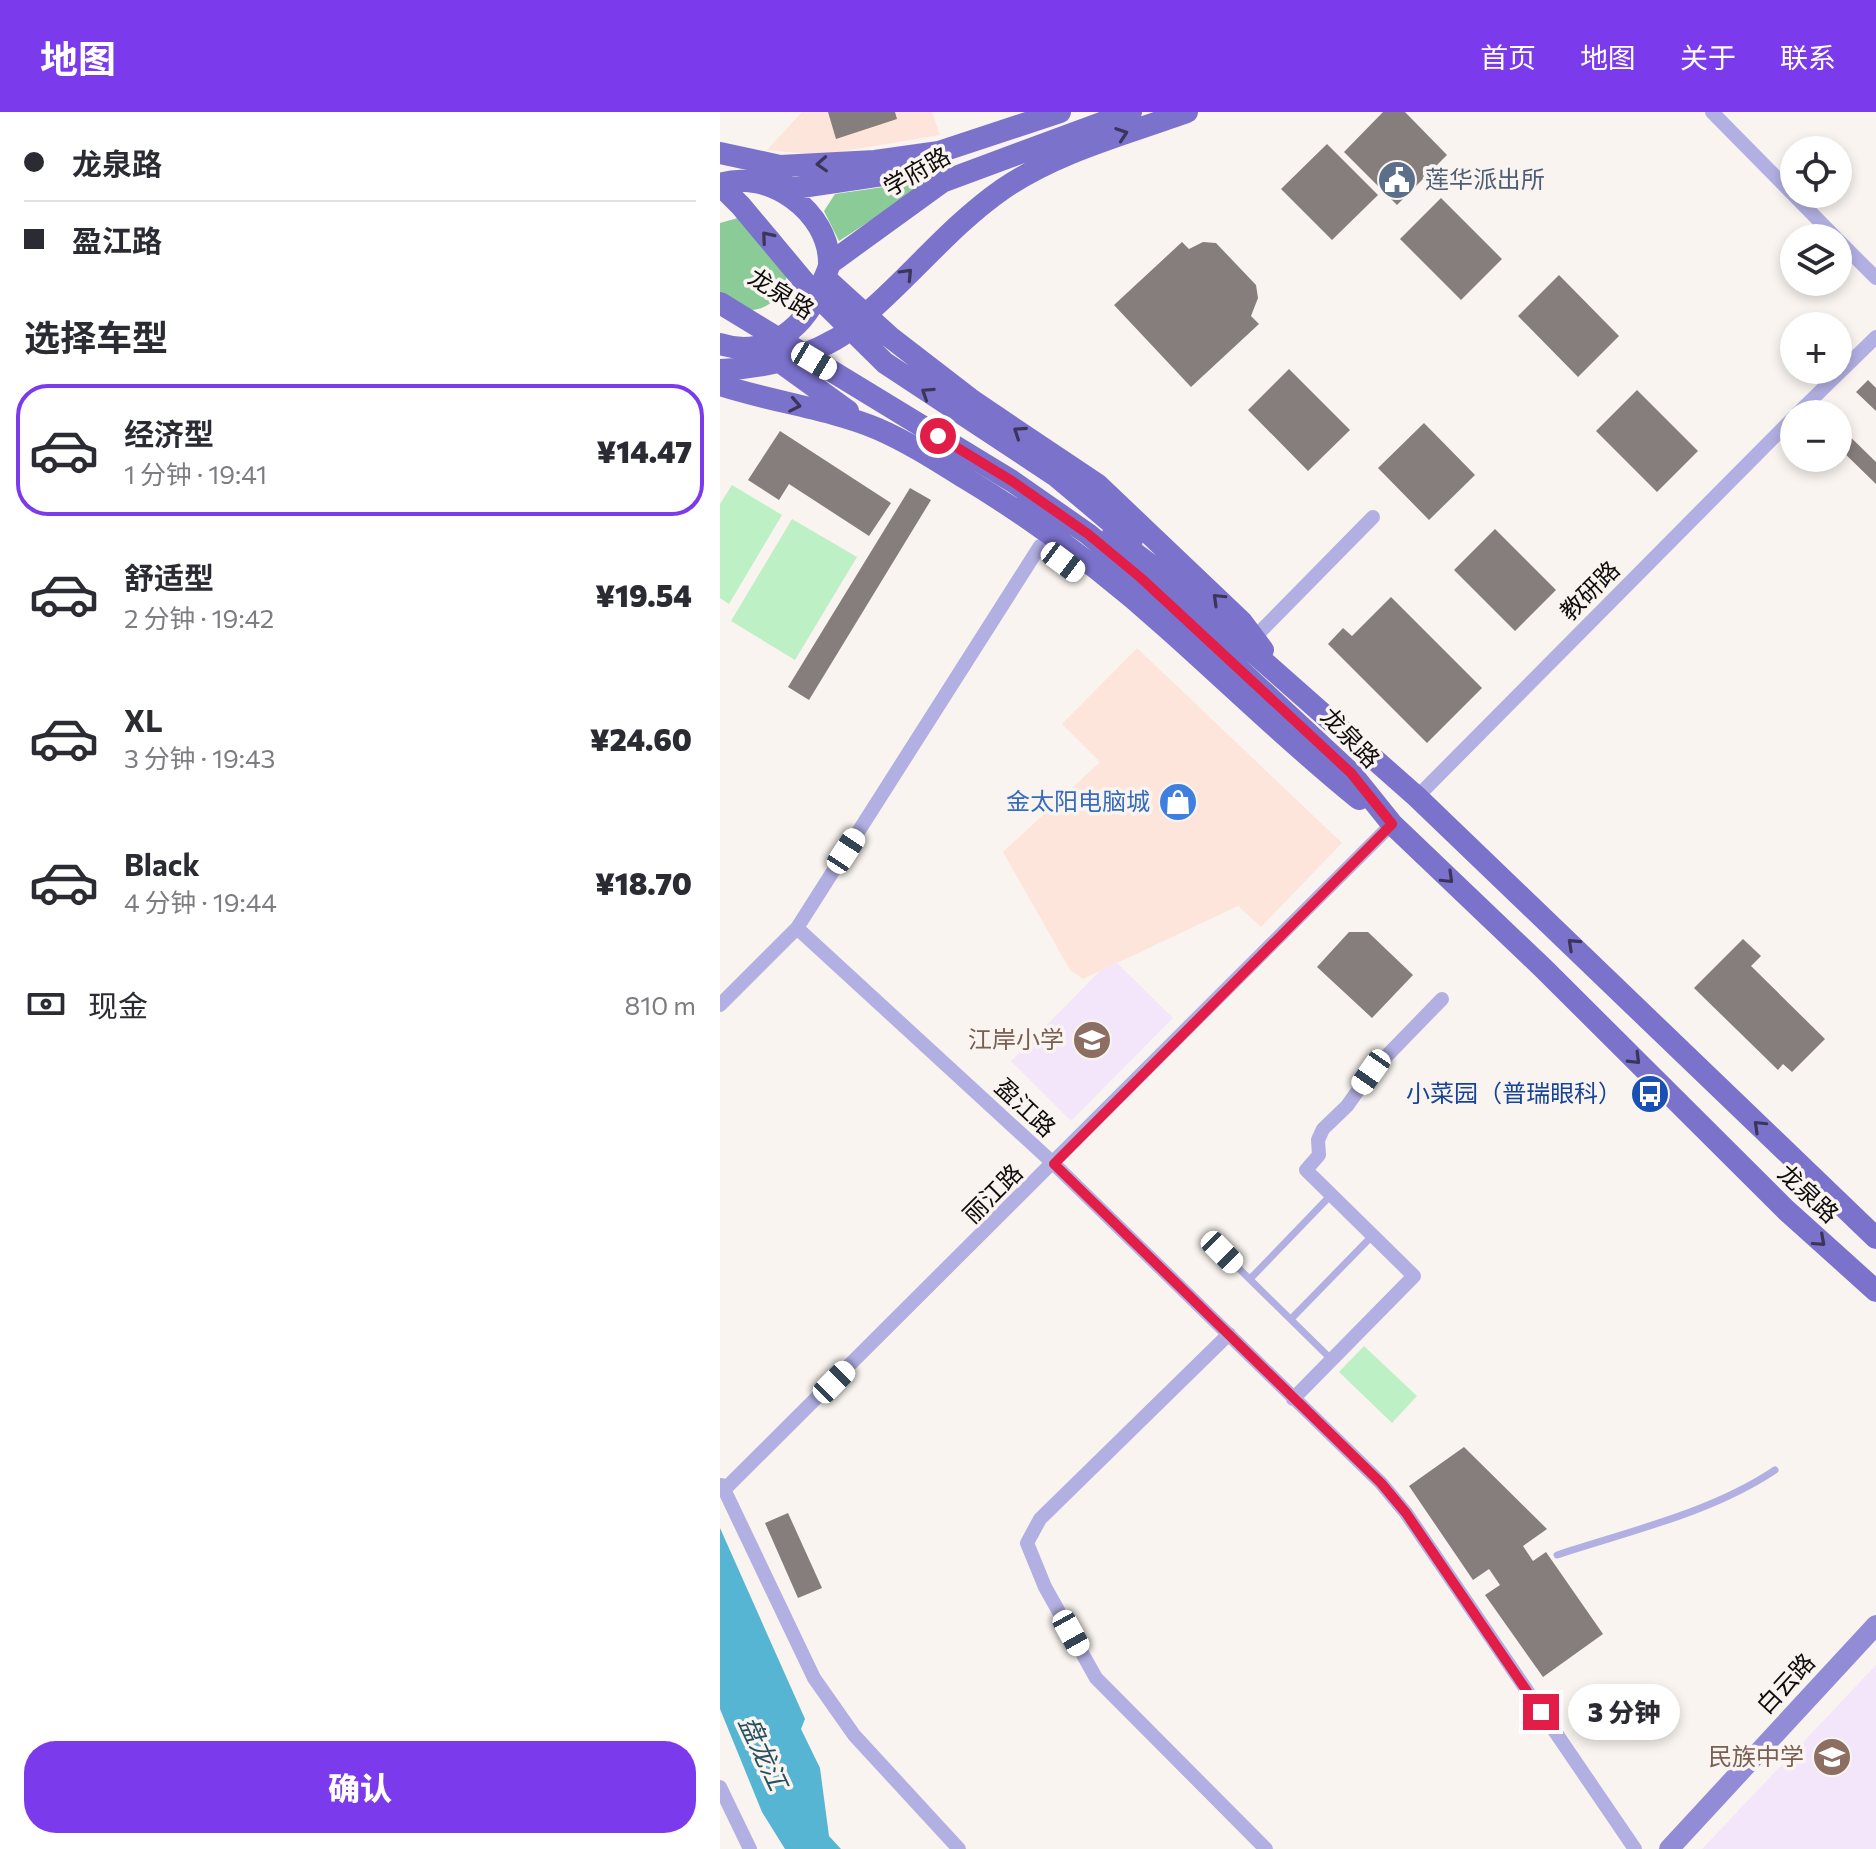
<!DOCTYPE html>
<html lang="zh">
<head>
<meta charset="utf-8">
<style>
  :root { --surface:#fff; --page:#f7f7f7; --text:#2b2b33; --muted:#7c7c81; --line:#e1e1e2; --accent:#7c3aed }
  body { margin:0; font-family:Commissioner,"Noto Sans SC",sans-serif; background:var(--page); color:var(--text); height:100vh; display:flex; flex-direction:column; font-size:30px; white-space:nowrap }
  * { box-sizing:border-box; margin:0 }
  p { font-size:26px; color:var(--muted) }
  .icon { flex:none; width:44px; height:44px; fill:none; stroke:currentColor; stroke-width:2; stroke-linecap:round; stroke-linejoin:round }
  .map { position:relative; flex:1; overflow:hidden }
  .drawer { display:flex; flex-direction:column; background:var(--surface); width:720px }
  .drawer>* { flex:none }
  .guide { display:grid; align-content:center; height:176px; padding:0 24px; background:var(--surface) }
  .controls { position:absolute; left:1060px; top:24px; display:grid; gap:16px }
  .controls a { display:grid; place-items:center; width:72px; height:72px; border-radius:50%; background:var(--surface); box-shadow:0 4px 12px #0003; font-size:40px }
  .end { position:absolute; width:36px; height:36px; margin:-18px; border:10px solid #e11d48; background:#fff; box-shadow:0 0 0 4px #fff }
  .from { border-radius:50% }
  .bubble { position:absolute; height:56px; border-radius:28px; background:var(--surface); box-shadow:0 4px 12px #0003; font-size:26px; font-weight:800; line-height:56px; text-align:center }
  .car { position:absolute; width:24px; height:48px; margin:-24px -12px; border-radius:10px; box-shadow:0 0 6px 2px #0007; background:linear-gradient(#fff 24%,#345 0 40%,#fff 0 76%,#345 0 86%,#fff 0) }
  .guide b { display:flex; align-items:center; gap:28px; height:76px; font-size:30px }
  .guide b+b { border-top:2px solid var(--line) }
  .guide i { width:20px; height:20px; background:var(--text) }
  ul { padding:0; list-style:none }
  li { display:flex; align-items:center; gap:24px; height:132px; margin:0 16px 12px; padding:0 8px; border:4px solid transparent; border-radius:32px }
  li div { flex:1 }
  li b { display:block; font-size:30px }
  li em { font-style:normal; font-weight:800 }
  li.active { border-color:var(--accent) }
  li>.icon { width:72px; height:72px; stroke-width:1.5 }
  h2 { padding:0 24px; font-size:36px; line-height:96px }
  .pay { display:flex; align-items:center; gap:20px; height:88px; padding:0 24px; font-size:30px }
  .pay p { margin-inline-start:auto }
  .cta { display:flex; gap:16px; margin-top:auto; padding:16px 24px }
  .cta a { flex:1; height:92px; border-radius:32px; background:var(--accent); color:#fff; font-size:32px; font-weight:800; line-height:92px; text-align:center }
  header { display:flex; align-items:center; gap:48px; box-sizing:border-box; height:112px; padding:0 40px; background:var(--accent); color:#fff }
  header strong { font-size:38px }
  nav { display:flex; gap:44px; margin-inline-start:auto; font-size:28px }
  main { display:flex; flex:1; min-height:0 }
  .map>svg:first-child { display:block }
  .commercial { fill:#fee5dc }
  .education { fill:#f3e6fa }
  .green { fill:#bef0c6 }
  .forest { fill:#8acb97 }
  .water { fill:#56b5d3 }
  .building { fill:#857e7c }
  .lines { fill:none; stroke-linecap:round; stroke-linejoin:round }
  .service { stroke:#b2afe2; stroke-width:7 }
  .minor { stroke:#b2afe2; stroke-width:14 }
  .secondary { stroke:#928cd6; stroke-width:20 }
  .primary { stroke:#7b72cc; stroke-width:22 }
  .oneway { stroke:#3a3559 }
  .route { stroke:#e11d48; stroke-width:10 }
  .labels { text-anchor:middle; stroke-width:7; stroke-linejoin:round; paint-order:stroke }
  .street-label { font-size:24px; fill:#0f0d0c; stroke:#f9f4ef }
  .service-label { font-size:24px; fill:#4e5e75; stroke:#f9f4ef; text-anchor:start }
  .shop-label { font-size:24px; fill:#366cbe; stroke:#f9f4ef; text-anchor:end }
  .education-label { font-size:24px; fill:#785e54; stroke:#f9f4ef; text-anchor:end }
  .transit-label { font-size:24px; fill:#164399; stroke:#f9f4ef; text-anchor:end }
  .water-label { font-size:26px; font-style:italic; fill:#27515f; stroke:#f9f4ef }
</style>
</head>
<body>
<header>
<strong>地图</strong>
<nav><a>首页</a><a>地图</a><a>关于</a><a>联系</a></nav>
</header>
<main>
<section class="drawer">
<div class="guide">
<b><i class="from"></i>龙泉路</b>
<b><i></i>盈江路</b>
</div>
<h2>选择车型</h2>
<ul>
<li class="active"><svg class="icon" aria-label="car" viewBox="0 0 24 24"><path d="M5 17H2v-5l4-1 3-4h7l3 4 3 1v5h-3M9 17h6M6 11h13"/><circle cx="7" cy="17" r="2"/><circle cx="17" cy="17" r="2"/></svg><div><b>经济型</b><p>1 分钟 · 19:41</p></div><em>¥14.47</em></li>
<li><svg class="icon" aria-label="car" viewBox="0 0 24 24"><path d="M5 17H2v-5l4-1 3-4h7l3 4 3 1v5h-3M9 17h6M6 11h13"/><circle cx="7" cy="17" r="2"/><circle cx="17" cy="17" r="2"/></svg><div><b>舒适型</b><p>2 分钟 · 19:42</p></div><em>¥19.54</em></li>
<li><svg class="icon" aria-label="car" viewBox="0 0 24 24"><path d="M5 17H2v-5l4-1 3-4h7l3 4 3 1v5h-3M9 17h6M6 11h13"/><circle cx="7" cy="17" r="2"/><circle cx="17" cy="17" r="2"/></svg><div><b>XL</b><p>3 分钟 · 19:43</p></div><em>¥24.60</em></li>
<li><svg class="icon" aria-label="car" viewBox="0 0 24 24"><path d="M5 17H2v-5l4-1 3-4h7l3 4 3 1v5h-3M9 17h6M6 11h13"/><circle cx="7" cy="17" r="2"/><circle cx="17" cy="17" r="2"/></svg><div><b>Black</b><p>4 分钟 · 19:44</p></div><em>¥18.70</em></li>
</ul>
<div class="pay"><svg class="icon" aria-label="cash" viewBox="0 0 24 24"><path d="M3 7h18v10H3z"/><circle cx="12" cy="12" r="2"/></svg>现金<p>810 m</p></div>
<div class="cta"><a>确认</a></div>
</section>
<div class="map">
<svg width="1156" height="1737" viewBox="0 0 1156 1737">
  <rect width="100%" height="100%" fill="#f9f4ef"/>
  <path class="commercial" d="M82,0H212L220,23L100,43L47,38Z
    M417,536L622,731L541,815L518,794L363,867L350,858L283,740L380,650L342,612Z"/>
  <path class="education" d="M397,851L453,906L351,1009L291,949L381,858Z
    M1156,1553V1737H982Z"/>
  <path class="green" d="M12,373L62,403L9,492L0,486V392Z
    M72,407L137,445L75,548L11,509Z
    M644,1234L697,1284L672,1311L619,1260Z"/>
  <path class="forest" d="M205,69V73L119,129L104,99L115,82Z
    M25,104C35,107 45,109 53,116C80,138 70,196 31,198C21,198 10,195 0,193V111Z"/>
  <path class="water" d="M0,1416L85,1607L81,1617L100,1656L109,1724L121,1737H65L42,1700L0,1597Z"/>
  <path class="building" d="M108,0H175L177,7L116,27Z
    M663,0H685L727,43L677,93L624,40Z
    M607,32L658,83L612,128L561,77Z
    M721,86L782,147L741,188L680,127Z
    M462,130L469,137L483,130L496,131L536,173L538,186L531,204L539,212L471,275L394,193Z
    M839,163L899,224L858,265L798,204Z
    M569,257L630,318L588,359L528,298Z
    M1148,268L1156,276V299L1136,280Z
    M917,278L978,339L937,380L876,319Z
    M704,311L755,363L709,408L658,356Z
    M1118,313L1156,350V372L1118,335Z
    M60,319L171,391L149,424L69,372L59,388L28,368Z
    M190,376L211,388L89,588L68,575Z
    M775,417L836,478L795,519L734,458Z
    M671,485L762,576L707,631L608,532L623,516L632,524Z
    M629,820H648L693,863L652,906L597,855Z
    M1023,827L1041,844L1031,854L1105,927L1072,960L1063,952L1058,958L974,876Z
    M744,1335L827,1417L803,1434L813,1449L826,1440L883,1522L823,1565L765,1483L780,1473L769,1457L753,1468L689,1374Z
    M68,1401L102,1476L78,1486L45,1411Z"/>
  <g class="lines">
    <path class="service" d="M502,1140L612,1248
      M530,1167L611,1083
      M571,1207L653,1123
      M837,1443C909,1419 991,1401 1055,1358"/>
    <path class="minor" d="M992,0L1116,126
      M1118,128L1156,166
      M1077,302L1156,225
      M535,525L653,405
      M697,685L1074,305
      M77,816L334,1052L661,1371L686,1401L915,1737
      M0,893L77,816L320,434
      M509,1222L320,1407L307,1431L325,1475L376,1566L546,1737
      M573,1287L694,1164L586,1058L599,1043L598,1028L603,1017L627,994L651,960L722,887
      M2,1373L94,1566L134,1623L239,1737
      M4,1378L672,712
      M0,1675L30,1737"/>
    <path class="secondary" d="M949,1737L1156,1513"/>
    <path class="primary" d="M0,41L60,54L155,49L219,40L340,0
      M0,72C48,56 110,100 109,152C109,157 105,164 103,169C89,213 48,248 0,232
      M0,73L21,94L92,179L165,251L336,364L412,428
      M49,73L75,76L183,60
      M109,152L222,70L411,0
      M105,166L170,225L253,289L378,373L522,510L543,538
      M0,191L292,369L368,422L421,466L631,661L672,712L824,857L1066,1098L1156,1179
      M38,234L128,299
      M0,258C40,256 80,248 116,227C130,220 141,206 153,196C197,157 234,111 283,77C339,39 404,23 467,0
      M0,273C52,290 107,296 158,317C190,331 219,350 248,368C319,411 386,461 448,517C512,574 572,633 639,687
      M392,424L457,473L697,685L1156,1126"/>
  </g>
  <defs><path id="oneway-chevron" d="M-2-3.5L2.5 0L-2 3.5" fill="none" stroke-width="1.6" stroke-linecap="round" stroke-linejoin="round" transform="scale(2)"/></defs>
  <g class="oneway">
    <use href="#oneway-chevron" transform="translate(402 22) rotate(-19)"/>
    <use href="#oneway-chevron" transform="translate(102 52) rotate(177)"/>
    <use href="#oneway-chevron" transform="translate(47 125) rotate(-130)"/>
    <use href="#oneway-chevron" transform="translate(187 162) rotate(-46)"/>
    <use href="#oneway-chevron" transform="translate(207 281) rotate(-147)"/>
    <use href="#oneway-chevron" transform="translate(75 293) rotate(11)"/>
    <use href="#oneway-chevron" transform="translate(299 320) rotate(-146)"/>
    <use href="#oneway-chevron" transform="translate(498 487) rotate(-136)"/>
    <use href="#oneway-chevron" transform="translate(728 766) rotate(44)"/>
    <use href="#oneway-chevron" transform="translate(853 832) rotate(-137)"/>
    <use href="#oneway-chevron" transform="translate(915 947) rotate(45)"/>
    <use href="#oneway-chevron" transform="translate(1039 1014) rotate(-136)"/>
    <use href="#oneway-chevron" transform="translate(1100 1129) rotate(42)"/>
  </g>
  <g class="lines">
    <path class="route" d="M218,324L292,369L368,422L421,466L631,661L672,712L334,1052L661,1371L686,1401L821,1600"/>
  </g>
  <defs>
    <g id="civic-disc" transform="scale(2)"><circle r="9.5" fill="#5c6f8a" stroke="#f9f4ef"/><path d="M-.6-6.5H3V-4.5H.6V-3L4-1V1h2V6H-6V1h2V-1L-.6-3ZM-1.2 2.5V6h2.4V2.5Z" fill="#fff"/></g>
    <g id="shop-disc" transform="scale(2)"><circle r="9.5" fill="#3f7fe0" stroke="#f9f4ef"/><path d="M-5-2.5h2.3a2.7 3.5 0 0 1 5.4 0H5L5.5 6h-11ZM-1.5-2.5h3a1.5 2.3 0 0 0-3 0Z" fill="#fff"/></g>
    <g id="school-disc" transform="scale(2)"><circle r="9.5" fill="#8d6e63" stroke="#f9f4ef"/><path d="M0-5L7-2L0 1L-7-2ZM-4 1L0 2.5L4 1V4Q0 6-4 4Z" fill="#fff"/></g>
    <g id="bus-disc" transform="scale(2)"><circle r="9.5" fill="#1a4fb4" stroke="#f9f4ef"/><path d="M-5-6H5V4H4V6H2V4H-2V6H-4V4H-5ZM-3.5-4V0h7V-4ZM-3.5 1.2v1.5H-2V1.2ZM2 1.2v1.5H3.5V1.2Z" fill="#fff"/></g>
  </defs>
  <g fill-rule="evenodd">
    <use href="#civic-disc" x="677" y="68"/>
    <use href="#shop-disc" x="458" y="690"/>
    <use href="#school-disc" x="372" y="928"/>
    <use href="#bus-disc" x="930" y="982"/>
    <use href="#school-disc" x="1112" y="1645"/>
  </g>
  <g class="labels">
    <g class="street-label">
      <text transform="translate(197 60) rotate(-30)" y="8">学府路</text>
      <text transform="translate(61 182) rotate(32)" y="8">龙泉路</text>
      <text transform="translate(870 479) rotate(-45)" y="8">教研路</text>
      <text transform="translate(630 626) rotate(46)" y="8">龙泉路</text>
      <text transform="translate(305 996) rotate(43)" y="8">盈江路</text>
      <text transform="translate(273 1082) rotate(-45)" y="8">丽江路</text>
      <text transform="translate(1088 1082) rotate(43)" y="8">龙泉路</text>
      <text transform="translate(1066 1572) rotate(-47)" y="8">白云路</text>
    </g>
    <g class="service-label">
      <text x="705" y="76">莲华派出所</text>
    </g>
    <g class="shop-label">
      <text x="430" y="698">金太阳电脑城</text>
    </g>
    <g class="education-label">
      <text x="344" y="936">江岸小学</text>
      <text x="1084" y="1653">民族中学</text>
    </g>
    <g class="transit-label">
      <text x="902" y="990">小菜园（普瑞眼科）</text>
    </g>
    <g class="water-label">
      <text transform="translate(43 1641) rotate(65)" y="9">盘龙江</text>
    </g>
  </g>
</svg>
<div class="controls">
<a><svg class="icon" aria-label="locate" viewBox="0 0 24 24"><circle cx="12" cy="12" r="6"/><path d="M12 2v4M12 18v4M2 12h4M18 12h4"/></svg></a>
<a><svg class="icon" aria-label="layers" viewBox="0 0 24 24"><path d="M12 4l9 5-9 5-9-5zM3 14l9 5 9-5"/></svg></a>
<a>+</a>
<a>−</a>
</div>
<i class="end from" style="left:218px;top:324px"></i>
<i class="end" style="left:821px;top:1600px"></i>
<div class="bubble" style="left:848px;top:1572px;width:112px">3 分钟</div>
<i class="car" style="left:94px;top:249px;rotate:121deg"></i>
<i class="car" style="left:343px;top:450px;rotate:127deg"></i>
<i class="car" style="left:126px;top:739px;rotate:33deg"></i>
<i class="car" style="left:651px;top:960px;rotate:215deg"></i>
<i class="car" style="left:502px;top:1140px;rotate:135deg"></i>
<i class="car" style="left:114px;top:1270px;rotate:45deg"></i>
<i class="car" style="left:351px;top:1521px;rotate:151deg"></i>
</div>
</main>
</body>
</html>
